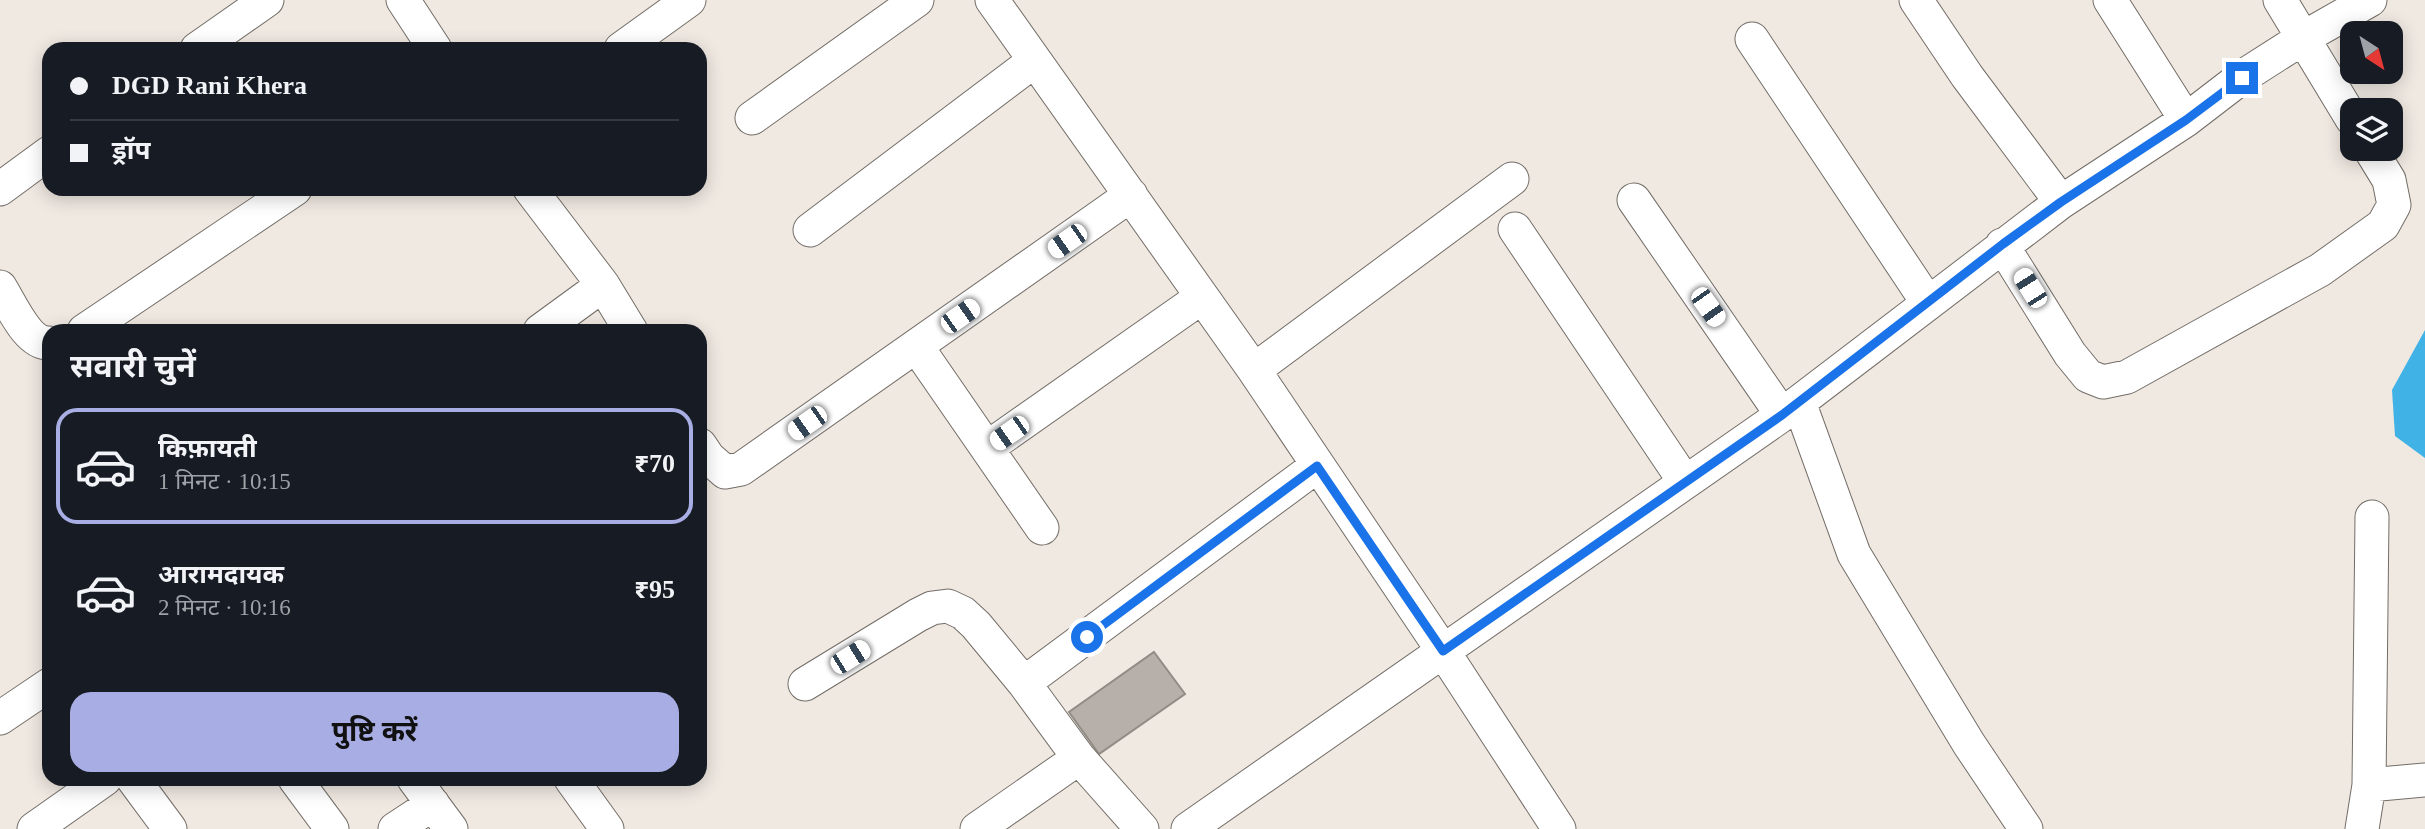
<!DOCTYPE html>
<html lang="hi">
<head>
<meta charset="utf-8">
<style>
  :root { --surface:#171b24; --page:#20242c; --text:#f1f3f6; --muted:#9ea1a6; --line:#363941; --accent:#a8ade4 }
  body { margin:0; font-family:"Times New Roman","Noto Sans Devanagari",serif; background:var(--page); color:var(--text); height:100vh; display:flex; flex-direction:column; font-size:26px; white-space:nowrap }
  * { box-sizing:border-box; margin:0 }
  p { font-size:23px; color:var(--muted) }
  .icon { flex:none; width:38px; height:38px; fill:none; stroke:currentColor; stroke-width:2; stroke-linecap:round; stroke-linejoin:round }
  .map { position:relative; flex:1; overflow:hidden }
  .details { position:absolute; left:42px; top:324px; width:665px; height:462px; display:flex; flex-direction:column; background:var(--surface); border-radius:21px; box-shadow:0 4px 18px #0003 }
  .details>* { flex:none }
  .guide { position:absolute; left:42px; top:42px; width:665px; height:154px; border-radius:21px; box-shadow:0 4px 18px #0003; display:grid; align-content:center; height:154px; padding:0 28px; background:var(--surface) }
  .needle { width:46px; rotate:144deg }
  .buttons { position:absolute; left:2340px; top:21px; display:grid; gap:14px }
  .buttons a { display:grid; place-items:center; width:63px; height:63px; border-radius:14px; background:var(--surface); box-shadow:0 4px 18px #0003; font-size:35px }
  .end { position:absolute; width:32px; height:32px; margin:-16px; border:9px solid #1a73e8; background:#fff; box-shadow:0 0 0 4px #fff }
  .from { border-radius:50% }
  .car { position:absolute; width:21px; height:42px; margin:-21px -10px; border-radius:9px; box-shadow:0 0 5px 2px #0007; background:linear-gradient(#fff 24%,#345 0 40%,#fff 0 76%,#345 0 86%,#fff 0) }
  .guide b { display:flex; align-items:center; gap:24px; height:66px; font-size:26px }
  .guide b+b { border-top:2px solid var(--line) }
  .guide i { width:18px; height:18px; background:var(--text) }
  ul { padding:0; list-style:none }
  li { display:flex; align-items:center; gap:21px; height:116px; margin:0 14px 10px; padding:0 14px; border:4px solid transparent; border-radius:21px }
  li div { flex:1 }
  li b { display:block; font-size:26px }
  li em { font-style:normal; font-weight:700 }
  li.active { border-color:var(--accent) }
  li>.icon { width:63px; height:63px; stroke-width:1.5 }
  h2 { padding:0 28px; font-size:32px; line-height:84px }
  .button { display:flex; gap:14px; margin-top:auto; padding:14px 28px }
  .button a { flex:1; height:80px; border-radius:21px; background:var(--accent); color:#111; font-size:28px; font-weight:700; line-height:80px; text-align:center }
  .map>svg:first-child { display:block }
  .water { fill:#41b2e6 }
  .building { fill:#b7b0aa; stroke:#928c86; stroke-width:2 }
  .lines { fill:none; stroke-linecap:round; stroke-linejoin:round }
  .street-casing { stroke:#736d67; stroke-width:35 }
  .street { stroke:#fff; stroke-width:33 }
  .route { stroke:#1a73e8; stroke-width:9 }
</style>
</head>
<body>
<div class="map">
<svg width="2425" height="829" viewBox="0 0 2425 829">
  <rect width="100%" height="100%" fill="#f0e9e2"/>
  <path class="water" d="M2425,330V458L2395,436L2392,390Z"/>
  <path class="building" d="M1154,652L1185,694L1099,754L1069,712Z"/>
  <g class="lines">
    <g class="street-casing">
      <path id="street" d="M403,0L435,49
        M992,0L1254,370L1443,651L1559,829
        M1916,0L1967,76L2061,202
        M2110,0L2186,120
        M2280,0L2352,119
        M1752,39L1928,303
        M197,49L267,0
        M621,49L689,0
        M752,118L917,0
        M0,189L49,153
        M530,189L603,285L631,331
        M1634,200L1782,415
        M1515,229L1685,482
        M810,230L1034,61
        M2002,245L2070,354L2088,376L2103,382L2127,377L2320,270L2383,225L2394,205L2389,180L2370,149
        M0,287C11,304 27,344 49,343
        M84,331L295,189
        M540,331L603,285
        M917,347L1042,528
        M1254,370L1512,179
        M1799,402L1854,554L1969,744L2026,829
        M700,445L708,457L725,472L741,469L1131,195
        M987,448L1202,297
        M1024,683L1317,466
        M805,684L918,615L932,608L948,606L963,613L976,625L1024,683L1079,758L1142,829
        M0,718L49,685
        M133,779L170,829
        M295,779L332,829
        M414,779L451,829
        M571,779L607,829
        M2369,785L2425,780
        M34,829L105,779
        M395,829L433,804
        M977,829L1079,758
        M1188,829L1782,415L2061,202L2186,120L2242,77L2303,38L2370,0
        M2362,829L2369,785L2372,517"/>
    </g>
    <use href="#street" class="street"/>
  </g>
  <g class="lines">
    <path class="route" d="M1087,637L1317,466L1443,651L1782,415L2003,244L2061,202L2186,120L2242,78"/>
  </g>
</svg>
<div class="buttons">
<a><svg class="needle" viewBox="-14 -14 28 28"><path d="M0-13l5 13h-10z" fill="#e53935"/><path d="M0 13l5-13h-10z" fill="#9ea1a6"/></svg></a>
<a><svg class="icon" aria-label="layers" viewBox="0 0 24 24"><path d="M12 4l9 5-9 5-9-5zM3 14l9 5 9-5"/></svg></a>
</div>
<i class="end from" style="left:1087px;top:637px"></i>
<i class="end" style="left:2242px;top:78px"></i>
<i class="car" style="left:1067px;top:241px;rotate:235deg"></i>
<i class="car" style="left:2030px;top:288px;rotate:328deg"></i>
<i class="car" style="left:1708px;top:307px;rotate:145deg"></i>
<i class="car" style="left:960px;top:316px;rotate:55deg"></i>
<i class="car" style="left:807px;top:423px;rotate:235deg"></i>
<i class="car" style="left:1009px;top:433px;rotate:235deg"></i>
<i class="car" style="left:850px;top:657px;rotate:58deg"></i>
<div class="guide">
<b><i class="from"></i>DGD Rani Khera</b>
<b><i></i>ड्रॉप</b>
</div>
<section class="details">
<h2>सवारी चुनें</h2>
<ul>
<li class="active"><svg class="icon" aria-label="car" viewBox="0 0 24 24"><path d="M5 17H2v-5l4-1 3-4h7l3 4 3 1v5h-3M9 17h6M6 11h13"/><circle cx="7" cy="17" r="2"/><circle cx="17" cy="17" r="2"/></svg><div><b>किफ़ायती</b><p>1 मिनट · 10:15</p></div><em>₹70</em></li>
<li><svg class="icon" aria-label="car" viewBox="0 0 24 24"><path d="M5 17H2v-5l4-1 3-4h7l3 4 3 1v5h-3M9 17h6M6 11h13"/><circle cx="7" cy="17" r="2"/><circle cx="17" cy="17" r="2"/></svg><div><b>आरामदायक</b><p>2 मिनट · 10:16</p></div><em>₹95</em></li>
</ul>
<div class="button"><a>पुष्टि करें</a></div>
</section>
</div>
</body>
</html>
